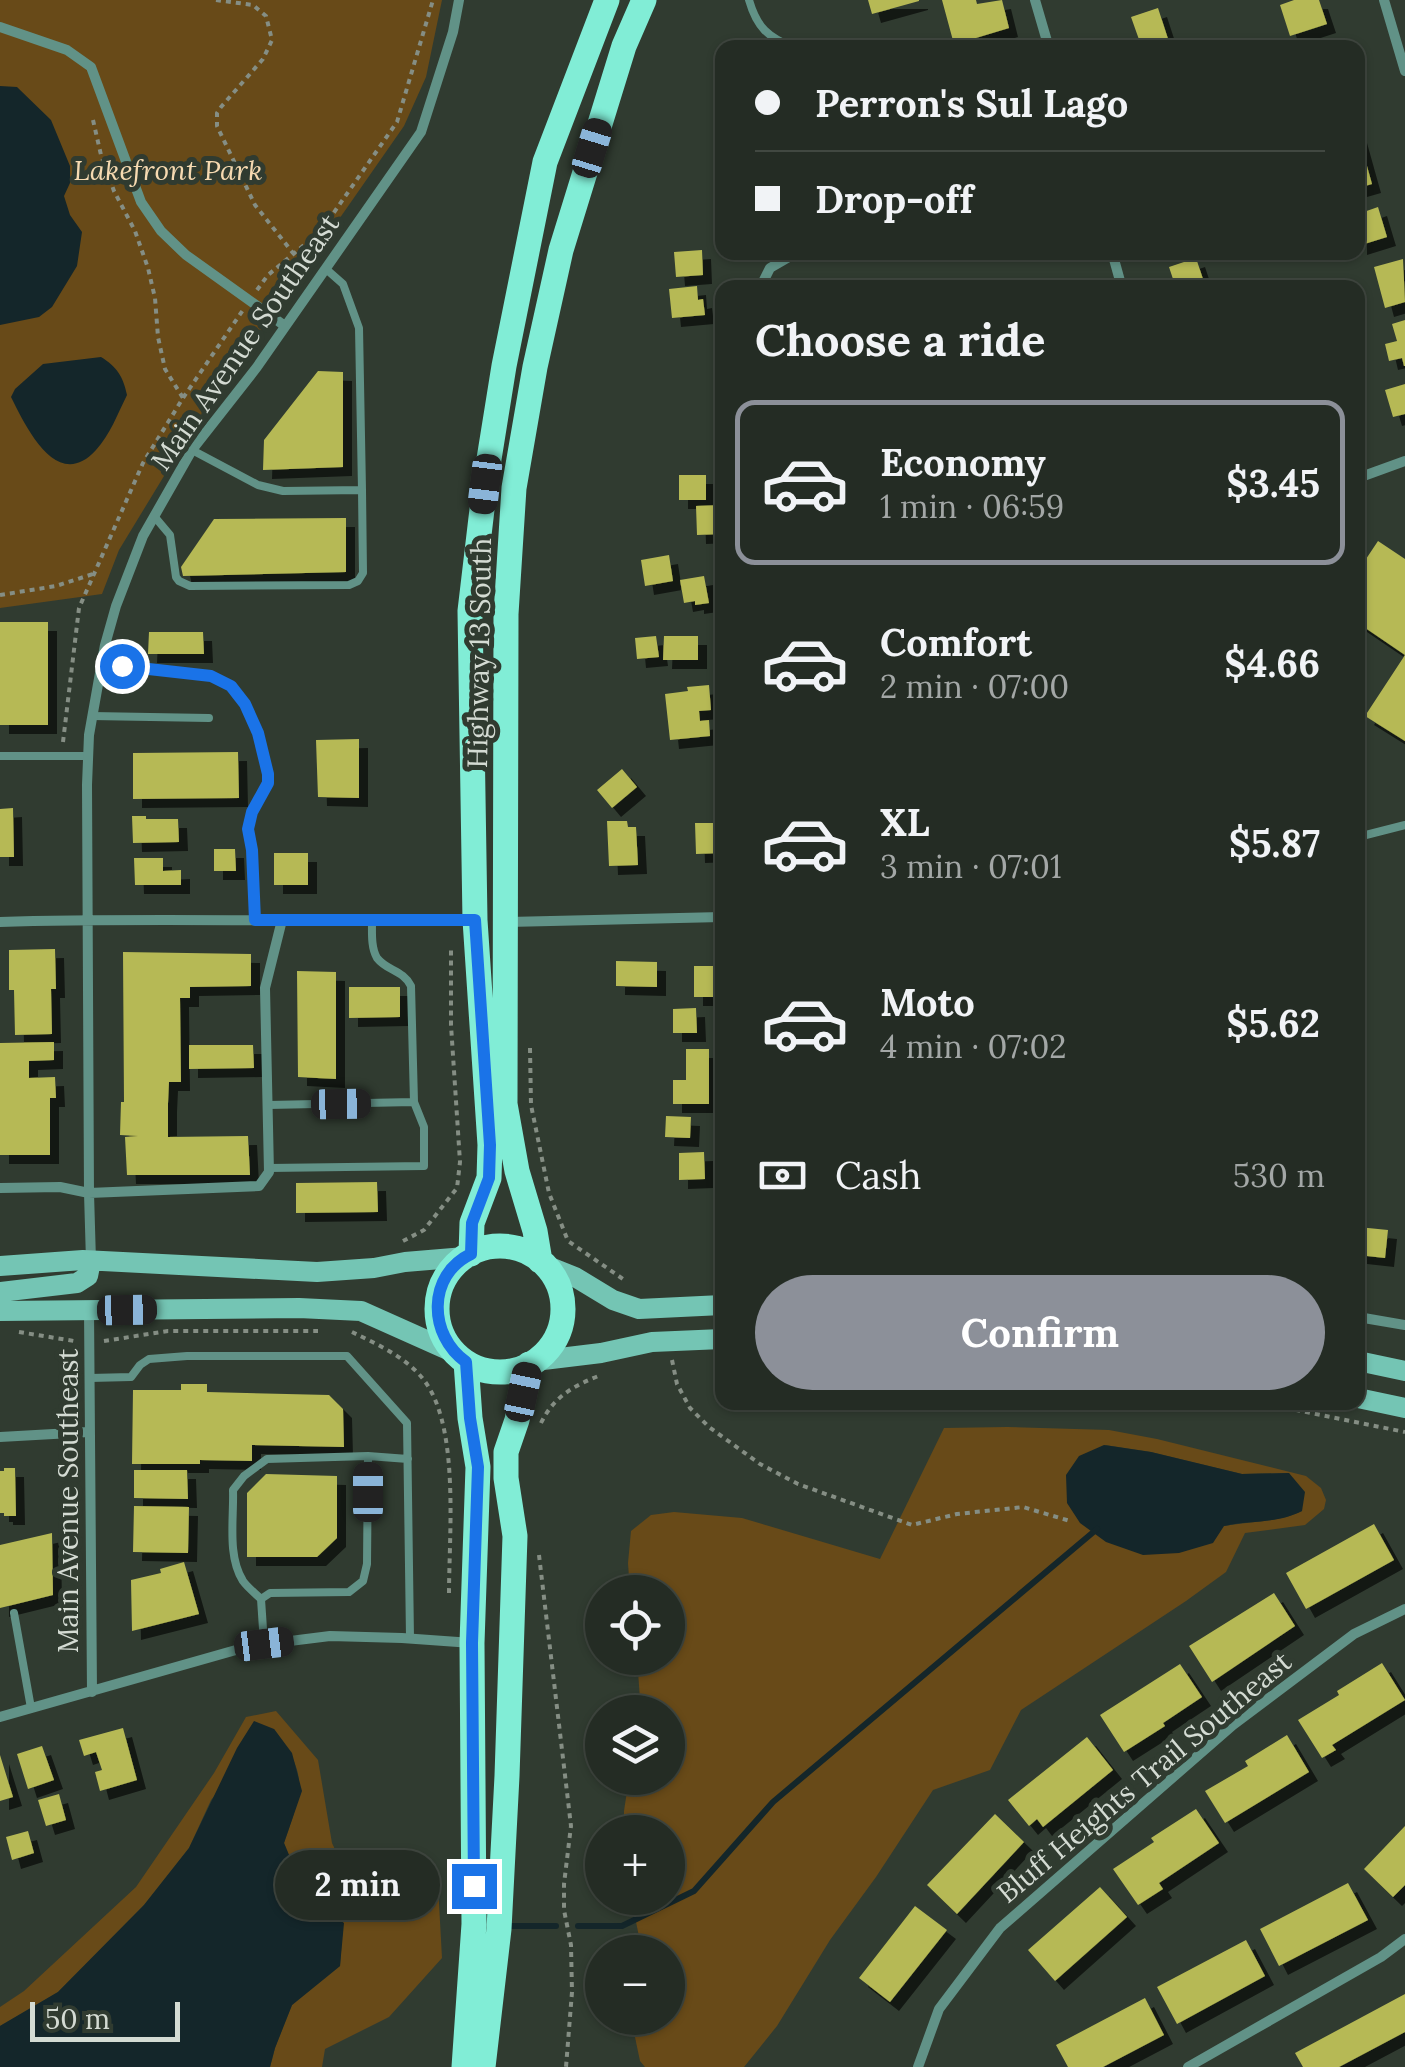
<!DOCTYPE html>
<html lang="en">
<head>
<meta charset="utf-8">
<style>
  :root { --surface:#242c24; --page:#2c342c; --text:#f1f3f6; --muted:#a3a7a6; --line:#414841; --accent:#8c9099 }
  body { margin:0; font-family:Lora,serif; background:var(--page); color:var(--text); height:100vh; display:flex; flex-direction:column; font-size:38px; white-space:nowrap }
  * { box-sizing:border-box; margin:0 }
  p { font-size:32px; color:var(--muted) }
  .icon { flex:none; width:55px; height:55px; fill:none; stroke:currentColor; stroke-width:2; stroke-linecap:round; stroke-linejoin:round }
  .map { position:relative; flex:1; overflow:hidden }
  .side { position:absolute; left:715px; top:280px; width:650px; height:1130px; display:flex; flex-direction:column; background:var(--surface); border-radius:20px; box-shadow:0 2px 8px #0004,0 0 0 2px var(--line) }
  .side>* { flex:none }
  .top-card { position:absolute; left:715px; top:40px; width:650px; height:220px; border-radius:20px; box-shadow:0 2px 8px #0004,0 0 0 2px var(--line); display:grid; align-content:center; height:220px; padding:0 40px; background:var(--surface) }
  .controls { position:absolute; left:585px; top:1575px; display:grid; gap:20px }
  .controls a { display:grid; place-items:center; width:100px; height:100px; border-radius:50%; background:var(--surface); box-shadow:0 2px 8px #0004,0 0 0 2px var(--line); font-size:50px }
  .scale { position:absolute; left:30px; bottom:25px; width:150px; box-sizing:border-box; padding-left:10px; border:5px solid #d4dbd3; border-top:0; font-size:28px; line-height:35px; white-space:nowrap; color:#d4dbd3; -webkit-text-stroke:8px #303b30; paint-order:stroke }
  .end { position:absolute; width:45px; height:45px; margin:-22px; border:12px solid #1a73e8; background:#fff; box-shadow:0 0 0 5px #fff }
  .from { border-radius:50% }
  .bubble { position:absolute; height:70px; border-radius:35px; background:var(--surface); box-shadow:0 2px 8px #0004,0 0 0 2px var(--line); font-size:32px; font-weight:800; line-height:70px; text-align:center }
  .car { position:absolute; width:30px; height:60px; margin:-30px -15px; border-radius:12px; box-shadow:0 0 8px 2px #0007; background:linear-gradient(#222 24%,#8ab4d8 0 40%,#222 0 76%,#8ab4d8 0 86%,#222 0) }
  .top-card b { display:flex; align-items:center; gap:35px; height:95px; font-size:38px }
  .top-card b+b { border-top:2px solid var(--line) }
  .top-card i { width:25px; height:25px; background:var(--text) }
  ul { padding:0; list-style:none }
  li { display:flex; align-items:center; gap:30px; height:165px; margin:0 20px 15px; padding:0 20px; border:5px solid transparent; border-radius:20px }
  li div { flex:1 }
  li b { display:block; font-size:38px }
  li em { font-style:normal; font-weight:800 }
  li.selected { border-color:var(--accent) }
  li>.icon { width:90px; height:90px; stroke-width:1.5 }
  h2 { padding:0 40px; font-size:45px; line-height:120px }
  .pay { display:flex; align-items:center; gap:25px; height:110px; padding:0 40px; font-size:38px }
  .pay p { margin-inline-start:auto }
  .button { display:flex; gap:20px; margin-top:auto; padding:20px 40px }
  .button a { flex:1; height:115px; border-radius:60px; background:var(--accent); color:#fff; font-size:40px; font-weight:800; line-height:115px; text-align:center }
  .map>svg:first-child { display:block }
  .green { fill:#684a18; fill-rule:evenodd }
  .water { fill:#14262a }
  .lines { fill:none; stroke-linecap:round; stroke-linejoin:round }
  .stream { stroke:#14262a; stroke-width:6 }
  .building { fill:#b6b955; filter:url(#shadow) }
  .path { stroke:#858e84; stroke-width:4; stroke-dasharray:5 5; stroke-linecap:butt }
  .service { stroke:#619287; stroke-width:8 }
  .minor { stroke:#619287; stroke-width:10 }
  .secondary { stroke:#74c5b4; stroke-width:20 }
  .primary { stroke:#81edd6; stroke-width:25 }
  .route { stroke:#1a73e8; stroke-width:12 }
  .labels { text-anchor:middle; stroke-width:10; stroke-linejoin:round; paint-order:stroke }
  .park-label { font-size:28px; font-style:italic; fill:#f6dab1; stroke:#303b30 }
  .street-label { font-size:28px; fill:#d4dbd3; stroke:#303b30 }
</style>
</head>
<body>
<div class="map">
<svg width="1405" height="2067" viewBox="0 0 1405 2067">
  <defs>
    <filter id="shadow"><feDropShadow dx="9" dy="9" stdDeviation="0" flood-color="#0009"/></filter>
  </defs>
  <rect width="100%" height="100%" fill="#303b30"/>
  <path class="green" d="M0,0H442L426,77L404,126L192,430L119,550L102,594L0,608Z
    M1007,1427L1109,1430L1157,1439L1306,1476L1321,1488L1326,1500L1324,1509L1305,1525L1245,1533L1226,1572L1186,1601L1021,1710L990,1770L933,1790L876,1877L830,1940L777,2026L744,2067H645L640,2061L631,2018H668V1952H640L641,1946L631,1898H668V1832H624V1811L629,1778H668V1712H638L640,1699L637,1658H668V1592H630L628,1563L631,1531L651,1515L674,1512L742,1518L880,1559L944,1428ZM1105,1445L1151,1452L1242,1474L1289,1473L1302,1511C1277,1523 1251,1521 1224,1526Z
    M276,1711L318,1760L332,1843L352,1886L438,1885L442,1958L389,2017L325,2049L322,2067H270L275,2048L292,2005L340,1966L343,1923L306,1896L284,1843C302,1790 310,1777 274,1729L211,1800L189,1848L144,1905L58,1992L0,2026V2007L24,1991L136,1887L214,1773L246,1717Z"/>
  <path class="water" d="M0,86L17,87L51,120L70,166V183L64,196L70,215L82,232L77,266L52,307L39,317L0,325Z
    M101,357C117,367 123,376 127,395C118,413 110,435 96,450C57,493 26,427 11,397L15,389L43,364Z
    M1104,1445L1151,1452L1242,1474L1289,1473L1305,1492L1302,1511C1276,1524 1252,1520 1224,1526L1213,1543L1179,1553L1143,1555L1106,1542L1080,1523L1067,1503L1066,1475L1079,1456Z
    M254,1721L274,1729L292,1753L302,1791L284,1843L306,1896L344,1923L340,1966L292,2005L275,2048L270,2067H0V2026L58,1992L144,1905L189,1848L237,1748Z"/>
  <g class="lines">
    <path class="stream" d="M511,1926H556
      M578,1926H622L694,1891L773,1802L1097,1529"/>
  </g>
  <path class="building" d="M868,0H919V1L872,14Z
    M942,0H976L977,4L1002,0L1009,28L966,41L968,48H955Z
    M1294,0H1319L1327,24L1290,36L1280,5Z
    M1158,8L1171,48H1142L1131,17Z
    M1358,134L1372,184L1358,188Z
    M1378,207L1387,237L1358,246V214Z
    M702,250L703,275L676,277L674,252Z
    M1196,258L1206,288H1176L1169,267Z
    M1403,259L1405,302L1385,308L1374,267Z
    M697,286L698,300L703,299L705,315L672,318L669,289Z
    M1405,320V366H1404L1402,358L1389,361L1385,344L1397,341L1392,324Z
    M318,371L343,372V467L263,470L264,440Z
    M1405,384V414L1393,417L1385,390Z
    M679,475H706V500H679Z
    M722,505V534L697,535L696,506Z
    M346,518V572L183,576L181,567L214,519Z
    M1378,541L1405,559V741L1365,716L1405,655L1358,623V571Z
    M669,555L673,581L645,586L641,560Z
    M704,576L709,603L695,605V601L684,603L680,580Z
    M0,622H48V725H0Z
    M149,632H203L204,654H148Z
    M656,636L659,657L637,659L635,638Z
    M664,636H698V660H663Z
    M709,685L711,710L699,711L700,721L709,720L710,736L670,740L665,694L688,691L687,687Z
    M359,739V798L318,797L316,740Z
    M238,752L239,798L133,799V753Z
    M622,769L637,787L612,808L597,790Z
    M13,808L14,857H0V809Z
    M132,816H146V819H178L179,842L133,843Z
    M607,821H627L628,827H636L638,865L609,866Z
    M695,823H722V853L696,854Z
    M214,849H235L236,871H214Z
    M274,853H308V885H274Z
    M134,858H163V871L181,870V885H135Z
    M55,949L56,989H51L52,1034L15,1035L14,990H9V950Z
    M123,952L251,954V986L190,987V998H180L181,1082H169L168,1103V1137L248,1136L250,1175H127L125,1137L138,1136L120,1135L121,1102H124Z
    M616,961L657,962V987L616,986Z
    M694,966H721V997H694Z
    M297,971L336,972V1079L298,1077Z
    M349,987H400V1017L349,1018Z
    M696,1008L697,1033H673V1009Z
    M54,1042V1060L29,1061V1078L55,1077L56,1098H50V1155H0V1043Z
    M189,1045H253L254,1068L189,1069Z
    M686,1049H709V1104H673V1080H686Z
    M666,1116L691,1117L690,1138L665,1137Z
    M704,1152L705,1179L679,1180V1153Z
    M377,1182L378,1212L296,1213V1183Z
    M1358,1227L1388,1230L1385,1258L1358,1255Z
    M181,1384H207V1392L329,1395L343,1409L344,1447L252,1445V1461L200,1460V1464H132L133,1390H181Z
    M4,1468H15L16,1516H4V1513H0V1471H4Z
    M134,1470H187L188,1499L134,1498Z
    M266,1474L337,1476V1538L317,1557H247V1493Z
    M134,1506L189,1507L188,1553L133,1552Z
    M1374,1524L1394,1560L1306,1609L1286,1573Z
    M52,1533L53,1595L0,1608V1545Z
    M184,1562L199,1614L132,1631L131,1580L161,1573L160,1569Z
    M1274,1593L1295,1626L1212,1682L1189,1646Z
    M1382,1663L1405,1700L1332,1745L1336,1750L1322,1758L1298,1720L1339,1695L1337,1691Z
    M1180,1664L1202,1697L1163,1723L1165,1726L1124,1752L1100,1715Z
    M123,1728L137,1780L100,1791L95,1772L102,1770L96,1752L84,1756L79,1740Z
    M1287,1735L1309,1772L1225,1823L1205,1791L1248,1766L1245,1761Z
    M1087,1737L1113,1770L1043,1827L1037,1819L1029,1826L1008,1800Z
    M42,1746L54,1780L28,1789L17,1754Z
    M0,1755L13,1797L0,1801Z
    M59,1794L66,1820L46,1826L38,1800Z
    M1196,1809L1219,1843L1159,1883L1163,1889L1138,1905L1113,1869L1154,1842L1151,1838Z
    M995,1814L1024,1842L957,1914L927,1885Z
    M1405,1826V1885L1393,1897L1364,1869Z
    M28,1831L34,1853L12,1860L6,1837Z
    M1348,1883L1368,1920L1279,1966L1260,1929Z
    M1100,1887L1127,1917L1055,1981L1028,1950Z
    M915,1906L947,1930L890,2002L859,1978Z
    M1246,1940L1265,1976L1177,2024L1157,1987Z
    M1405,1994V2032L1339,2067H1303L1295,2053Z
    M1145,1998L1164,2035L1103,2067H1068L1056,2045Z"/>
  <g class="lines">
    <path class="path" d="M216,0L253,5L266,16L272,40L263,59L221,107L217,113V126L255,205L293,253
      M93,120L101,155L114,191L135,231L148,268L155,298L158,337L165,369L183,398
      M257,290L268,275L321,231L397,122L433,0
      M0,595L56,586L93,574
      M63,742L79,608L143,463L183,398L243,310
      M530,1048L531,1105L549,1193L568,1241L623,1279
      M403,1241L424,1230L457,1188L460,1162L451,1025V950
      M19,1332L74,1341
      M352,1332C379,1345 412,1360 428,1386C459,1435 449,1536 449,1594
      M104,1341L168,1331H318
      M672,1360L677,1384L690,1408L709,1427L760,1464L798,1484L912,1525L957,1514L1023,1507L1070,1521
      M1256,1402L1405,1432
      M541,1423C554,1396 575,1385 601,1375
      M539,1555L571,1826L564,1884V1910L571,1945L572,1992L566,2067"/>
    <path class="service" d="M749,0C757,28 768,37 794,48
      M326,269L343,284L359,328L362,490
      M154,516L170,535L176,577L179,581L190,586L349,585L358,581L363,573L362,490L283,491L258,485L192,450
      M101,663L211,676L231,686L245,704L257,733L268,774V783L252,813L248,829L253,850L255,920
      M92,716L209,718
      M0,756H89
      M1358,837L1405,825
      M268,1105L414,1102L411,986C403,970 387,971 377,958C371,948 372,933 372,922
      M269,1168L424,1166V1127L414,1102
      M90,1378L131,1377L140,1365L149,1359L187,1356H347L407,1423L410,1638
      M261,1599C255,1593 248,1588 243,1581C227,1556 234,1518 233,1490L244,1476L267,1459L368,1456
      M14,1613L31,1708
      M264,1644L261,1599L270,1593L349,1592L363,1581L367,1564L368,1456L408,1459"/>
    <path class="minor" d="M1035,0L1049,48
      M1384,0L1405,71
      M0,27L67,50L91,67L141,202L161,231L186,255L285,326
      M1112,252L1122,288
      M760,288L770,268L789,257L1062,252
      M1358,478L1405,461
      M0,922C158,917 316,923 474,920
      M508,922L722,917
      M0,1188L60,1187L89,1193L259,1186L269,1172L265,988L282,920
      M91,1261L89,1193L87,785L89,735L105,645L116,606L143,536L192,450L257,367L421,132L453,32L459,0
      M89,1310L92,1692
      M1358,1317L1405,1325
      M0,1437L89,1432
      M0,1717L250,1646L330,1636L402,1638L472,1643
      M918,2067L939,2009L1000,1928L1233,1725L1354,1634L1405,1609
      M1188,2067L1381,1957L1405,1939"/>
    <path class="secondary" d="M545,1265L575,1277L613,1300L639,1309L722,1305
      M0,1266L83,1260L317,1272L374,1268L405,1262L465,1257
      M0,1292L77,1283L88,1276L91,1261
      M0,1311L299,1308L361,1311L455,1353
      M535,1361L601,1353L652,1342L722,1339
      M1358,1361L1405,1371
      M1358,1398L1405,1408"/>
    <path class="primary" d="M437 1309a63 63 0 1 1 126 0a63 63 0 1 1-126 0Z
      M471,1254L472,1223L489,1178L490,1145L475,920L470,611L485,484L504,366L545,162L607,0
      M540,1261L535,1231L517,1171L505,1104L506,614L514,488L535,367L561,250L624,46L644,0
      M464,2067L474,1924L472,1643L478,1467L470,1418L466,1362
      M483,2067L499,1929L507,1776L515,1536L506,1478V1452L517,1420L529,1364"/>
  </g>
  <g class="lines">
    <path class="route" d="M122,666L211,676L231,686L245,704L258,733L268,774V783L252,812L248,829L252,850L255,920H475L490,1145L489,1178L472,1223L471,1254C427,1275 428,1335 466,1362L470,1418L478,1467L472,1643L474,1886"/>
  </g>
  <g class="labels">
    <g class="park-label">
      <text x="168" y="180">Lakefront Park</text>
    </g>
    <g class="street-label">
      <text transform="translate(245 342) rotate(-55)" y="10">Main Avenue Southeast</text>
      <text transform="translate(479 653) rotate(-89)" y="10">Highway 13 South</text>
      <text transform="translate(68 1501) rotate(-90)" y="10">Main Avenue Southeast</text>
      <text transform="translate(1144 1777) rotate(-40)" y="10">Bluff Heights Trail Southeast</text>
    </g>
  </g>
</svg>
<div class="controls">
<a><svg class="icon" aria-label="locate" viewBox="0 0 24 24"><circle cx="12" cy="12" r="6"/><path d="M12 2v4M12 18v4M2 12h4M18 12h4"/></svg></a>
<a><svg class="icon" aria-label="layers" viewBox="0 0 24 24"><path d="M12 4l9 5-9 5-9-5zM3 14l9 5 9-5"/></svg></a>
<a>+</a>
<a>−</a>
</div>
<div class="scale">50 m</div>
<i class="end from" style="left:122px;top:666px"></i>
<i class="end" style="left:474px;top:1886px"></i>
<div class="bubble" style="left:275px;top:1850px;width:165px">2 min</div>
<i class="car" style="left:592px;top:148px;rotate:17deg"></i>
<i class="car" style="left:485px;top:484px;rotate:187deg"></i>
<i class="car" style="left:341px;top:1104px;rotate:89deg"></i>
<i class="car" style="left:127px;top:1310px;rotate:89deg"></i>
<i class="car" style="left:523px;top:1392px;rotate:12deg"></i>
<i class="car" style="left:368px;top:1492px;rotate:0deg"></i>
<i class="car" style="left:264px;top:1644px;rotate:83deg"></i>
<div class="top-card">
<b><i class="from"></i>Perron's Sul Lago</b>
<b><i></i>Drop-off</b>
</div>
<section class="side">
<h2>Choose a ride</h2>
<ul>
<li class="selected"><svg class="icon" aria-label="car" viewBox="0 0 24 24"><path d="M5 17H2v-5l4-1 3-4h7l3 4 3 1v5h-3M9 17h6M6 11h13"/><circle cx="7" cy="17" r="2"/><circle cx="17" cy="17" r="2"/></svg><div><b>Economy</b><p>1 min · 06:59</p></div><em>$3.45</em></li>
<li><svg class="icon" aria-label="car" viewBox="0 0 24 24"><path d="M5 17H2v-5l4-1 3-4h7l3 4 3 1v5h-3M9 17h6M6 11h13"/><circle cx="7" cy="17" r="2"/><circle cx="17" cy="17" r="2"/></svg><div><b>Comfort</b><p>2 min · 07:00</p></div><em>$4.66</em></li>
<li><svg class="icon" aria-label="car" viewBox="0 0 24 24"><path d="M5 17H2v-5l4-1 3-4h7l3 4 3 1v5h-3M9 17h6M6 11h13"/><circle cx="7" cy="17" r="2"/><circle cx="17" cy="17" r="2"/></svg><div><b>XL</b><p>3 min · 07:01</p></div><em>$5.87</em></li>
<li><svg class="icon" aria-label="car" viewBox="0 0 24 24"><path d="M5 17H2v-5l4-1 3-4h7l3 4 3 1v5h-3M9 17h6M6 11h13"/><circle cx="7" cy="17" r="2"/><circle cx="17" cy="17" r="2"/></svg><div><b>Moto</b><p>4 min · 07:02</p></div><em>$5.62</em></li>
</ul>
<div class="pay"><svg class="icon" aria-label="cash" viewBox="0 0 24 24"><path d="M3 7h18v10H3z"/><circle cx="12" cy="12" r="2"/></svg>Cash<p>530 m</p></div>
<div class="button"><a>Confirm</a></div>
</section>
</div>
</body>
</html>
